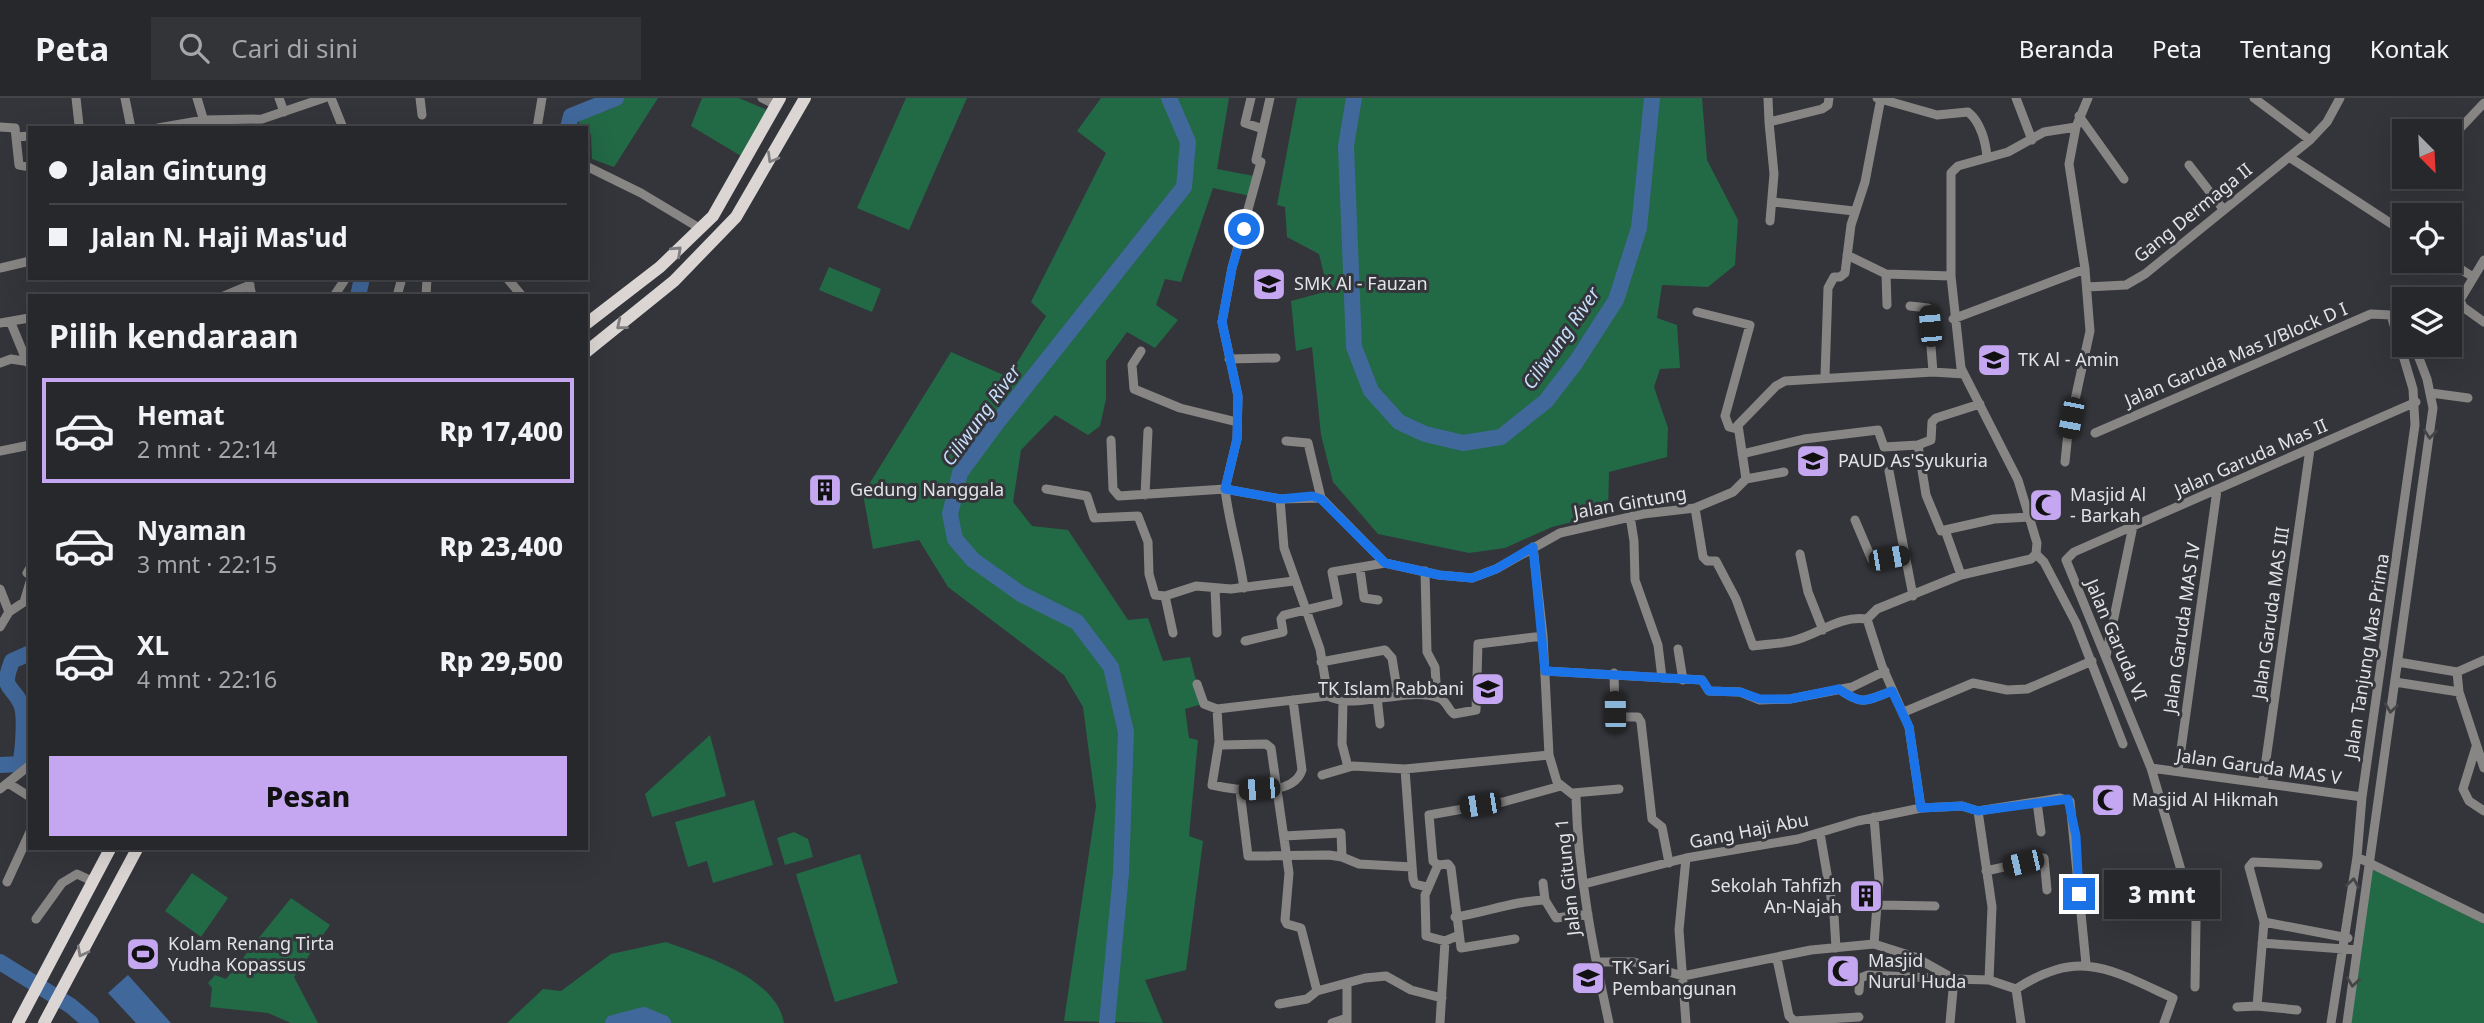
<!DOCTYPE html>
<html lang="id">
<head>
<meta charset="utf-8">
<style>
  :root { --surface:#27282c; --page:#333438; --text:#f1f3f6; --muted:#a4a6a9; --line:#434448; --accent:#c5a7f1 }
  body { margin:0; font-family:"Noto Sans",sans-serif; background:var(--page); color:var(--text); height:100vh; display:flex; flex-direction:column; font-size:26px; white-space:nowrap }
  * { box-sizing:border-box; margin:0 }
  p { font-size:23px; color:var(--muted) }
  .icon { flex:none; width:38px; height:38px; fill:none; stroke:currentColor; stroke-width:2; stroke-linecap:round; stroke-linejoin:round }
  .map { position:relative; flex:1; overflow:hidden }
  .panel { position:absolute; left:28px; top:196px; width:560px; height:556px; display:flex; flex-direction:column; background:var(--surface); border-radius:0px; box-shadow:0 7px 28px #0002,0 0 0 2px var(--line) }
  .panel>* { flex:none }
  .top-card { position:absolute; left:28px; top:28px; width:560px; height:154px; border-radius:0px; box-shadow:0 7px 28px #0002,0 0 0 2px var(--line); display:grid; align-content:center; height:154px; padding:0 21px; background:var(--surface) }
  .needle { width:46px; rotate:156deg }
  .fabs { position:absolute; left:2392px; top:21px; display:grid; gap:14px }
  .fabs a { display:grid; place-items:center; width:70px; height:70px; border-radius:0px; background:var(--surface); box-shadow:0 7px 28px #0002,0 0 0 2px var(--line); font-size:35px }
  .end { position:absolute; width:32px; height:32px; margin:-16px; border:9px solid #1a73e8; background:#fff; box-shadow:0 0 0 4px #fff }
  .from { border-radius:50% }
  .bubble { position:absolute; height:49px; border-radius:0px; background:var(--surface); box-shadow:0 7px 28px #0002,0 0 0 2px var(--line); font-size:23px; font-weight:800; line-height:49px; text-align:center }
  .car { position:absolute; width:21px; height:42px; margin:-21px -10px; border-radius:9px; box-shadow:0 0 5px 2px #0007; background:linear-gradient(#222 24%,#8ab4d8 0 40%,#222 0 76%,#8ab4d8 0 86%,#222 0) }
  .top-card b { display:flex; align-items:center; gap:24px; height:66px; font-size:26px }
  .top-card b+b { border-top:2px solid var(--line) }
  .top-card i { width:18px; height:18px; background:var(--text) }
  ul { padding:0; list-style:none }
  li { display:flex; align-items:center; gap:21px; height:105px; margin:0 14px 10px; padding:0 7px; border:4px solid transparent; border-radius:0px }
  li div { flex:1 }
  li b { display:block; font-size:26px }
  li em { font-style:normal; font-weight:800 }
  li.on { border-color:var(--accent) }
  li>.icon { width:63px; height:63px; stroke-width:1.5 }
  h2 { padding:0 21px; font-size:32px; line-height:84px }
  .button { display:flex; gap:14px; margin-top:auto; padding:14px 21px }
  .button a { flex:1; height:80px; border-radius:0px; background:var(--accent); color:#111; font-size:28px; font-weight:800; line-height:80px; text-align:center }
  header { display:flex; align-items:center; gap:42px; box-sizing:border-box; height:98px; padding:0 35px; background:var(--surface); border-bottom:2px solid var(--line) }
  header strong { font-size:33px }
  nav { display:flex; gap:38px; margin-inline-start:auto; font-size:24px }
  .search { width:490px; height:63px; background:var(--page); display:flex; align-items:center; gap:18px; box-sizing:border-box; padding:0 24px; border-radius:0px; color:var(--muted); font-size:26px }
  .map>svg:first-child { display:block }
  .green { fill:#226946 }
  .water { fill:#41689b }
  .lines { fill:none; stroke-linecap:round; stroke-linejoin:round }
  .river { stroke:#41689b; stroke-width:16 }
  .minor { stroke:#888684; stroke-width:9 }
  .major { stroke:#dbd6d3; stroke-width:12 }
  .oneway { stroke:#7f7d7f }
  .oneway2 { stroke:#454549 }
  .route { stroke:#1a73e8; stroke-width:9 }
  .labels { text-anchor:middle; stroke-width:6; stroke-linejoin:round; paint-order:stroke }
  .street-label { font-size:18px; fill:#e2e3e6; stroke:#34353a }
  .poi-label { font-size:18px; fill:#e2e3e6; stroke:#34353a; text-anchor:start }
  .water-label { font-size:19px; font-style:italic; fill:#c7defd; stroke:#34353a }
</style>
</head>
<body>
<header>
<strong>Peta</strong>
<div class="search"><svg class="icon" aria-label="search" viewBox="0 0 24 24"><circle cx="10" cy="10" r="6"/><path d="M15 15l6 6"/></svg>Cari di sini</div>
<nav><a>Beranda</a><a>Peta</a><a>Tentang</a><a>Kontak</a></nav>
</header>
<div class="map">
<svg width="2484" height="925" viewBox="0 0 2484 925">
  <rect width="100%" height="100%" fill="#34353a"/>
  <path class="green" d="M623,0H658L614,69L592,61L591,36L587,34L586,42V30H579V20L611,11Z
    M702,0H739L767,12L741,58L691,28Z
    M906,0H967L909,132L857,110Z
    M1101,0H1229L1217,71L1254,78L1250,98L1213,90L1181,184L1165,181L1156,207L1178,222L1155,250L1127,234L1106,263V301L1100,328L1088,337L1055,317L1021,352L1013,404L1032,428L1068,432L1128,522L1148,520L1163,563L1190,559L1202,606L1185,611L1189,640L1198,642L1189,738L1203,743L1186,872L1145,882L1163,925L1064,923L1096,708L1083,609L1064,577L948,489L919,442L873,451L863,396L951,254L1008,279L1046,218L1031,204L1106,55L1077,33Z
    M1297,0H1702L1707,62L1738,122L1735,167L1708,189L1662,187L1657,220L1677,227L1680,270L1660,271L1654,289L1668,330L1667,359L1609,374L1608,415L1552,429L1505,450L1469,455L1378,436L1333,384L1321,337L1312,249L1296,253L1291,203L1328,193L1319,156L1287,139L1285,109L1277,107Z
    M829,169L881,191L872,214L819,192Z
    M710,637L726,698L652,719L645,696Z
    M754,702L773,767L713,785L707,763L688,769L675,724Z
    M794,734L808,741L813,759L785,767L777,740Z
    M860,756L898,885L835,904L796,776Z
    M2372,771L2484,826V925H2351Z
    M192,775L228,800L201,839L165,813Z
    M291,800L330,827L294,879L318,925H291L268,915L210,909L212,890L208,885L215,877L226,881Z
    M666,844C704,858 776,879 784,925H507L543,891L561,893L611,856Z"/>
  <path class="water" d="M128,877L171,925H136L108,895Z"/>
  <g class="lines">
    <path class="river" d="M1354,0L1346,48L1354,249L1371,293L1399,324L1425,336L1463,345L1501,339L1546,303L1576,264L1616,202L1639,130L1652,0
      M568,30L571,18L616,0
      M358,198L362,180
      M0,667L20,666C23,654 26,617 21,606C12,585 0,594 12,563L30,555
      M0,864L71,908L91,925
      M613,925L644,917L663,925
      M1107,925L1121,775L1126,634L1111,569L1077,524L1021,496L973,462L955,441L950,416L960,375L996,326L1184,89L1188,44L1169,0"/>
    <path class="minor" d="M76,0L79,27
      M125,0L131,30
      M197,0L206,30
      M279,0L284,14
      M331,0L343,30
      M420,0L422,17
      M762,0L776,7
      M1251,0L1245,25L1263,31
      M1270,0L1256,62L1261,64L1232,170L1222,224L1238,298L1237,341L1225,391L1280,401L1321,400L1385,465
      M1768,0L1769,24
      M1877,0L1937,17L1968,14C1981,24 1986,45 1987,60
      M2016,0L2032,42
      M2254,0L2310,42
      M2079,18L2124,81
      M0,29L15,30L19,67L30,69
      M158,30L204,22L262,21L324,0
      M537,30L542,0
      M16,39L30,38
      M2450,41L2484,5
      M2289,59L2404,134
      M2189,67L2223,111
      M586,68L641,95L701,131
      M1773,104L1854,113
      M1770,123L1774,76L1769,24L1822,11L1828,7L1829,0
      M1847,157L1886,176L1951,178
      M2484,162L2460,202L2463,209L2484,224
      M2448,163L2473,179
      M0,170L30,163
      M1886,176L1887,207
      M248,180L252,198
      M507,180L522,198
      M2087,189L2126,187L2145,176L2310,42L2327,24L2340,0
      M224,198L250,187
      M334,198L346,180
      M397,198L402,180
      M426,198L427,180
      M1910,208L1928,210L1933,274
      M1697,214L1750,227L1725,318L1729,329L1737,331
      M1953,221L2085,171
      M0,225L29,220
      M11,225L27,264
      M1141,253L1132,267L1134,291L1180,310L1237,324
      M1229,261L1276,260
      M0,265L11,261L30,264
      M1825,278L1828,190L1834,179H1840L1845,175L1851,127L1865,84L1881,0
      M2431,295L2468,300
      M2095,335L2371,216L2391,217
      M1111,342L1113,391L1119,398L1225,391C1229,425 1239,455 1244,490
      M1286,343L1308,345L1321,400
      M1918,347L1931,342L1932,324L1936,320L1980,306
      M0,353L30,347
      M1742,356L1804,341L1878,332L1884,349L1918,347L1926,397L1941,433L1945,432
      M2065,364L2068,334L2090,233L2085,171L2069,66L2076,29L2088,0
      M1889,373L1913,498
      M1746,381L1784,374
      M1046,391L1087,398L1094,420L1138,418L1148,444L1149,476L1155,497L1165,498L1196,488L1231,491L1294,483
      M1145,397L1148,333
      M1280,401L1284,450L1320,551L1328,598
      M1695,410L1703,459L1707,463H1716L1736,501L1753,548C1766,546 1780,546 1792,543C1818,537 1839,517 1867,521
      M1630,418L1634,443L1635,482L1658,547L1662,580
      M1855,422L1872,462L1904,457
      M1945,432L1994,421L2030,419
      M1945,432L1961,477
      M1533,449L1543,538L1549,657L1557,684L1576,699C1578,776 1593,851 1609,925
      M1800,456L1808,494L1823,532
      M2036,456L2037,445L2018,382L1961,270L1951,178V75L1958,68L2008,54L2044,34L2076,29
      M2036,456L2044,464L2076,525L2123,646
      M30,470L27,475L30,477
      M1360,471L1364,500L1378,502
      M1425,473L1427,554L1435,569L1437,599
      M1215,490L1217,535
      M0,491L9,514
      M1165,498L1173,535
      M1867,521L1882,568L1909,629L1921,710L1962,708L1978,713L2060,700L2070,703L2086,866
      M1867,521L1877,511L1961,477L2031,461L2036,456
      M0,529L9,514L24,504L30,484
      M1245,543L1283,534L1281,521L1284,517L1338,504L1332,474L1385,465L1439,477L1472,480L1496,471L1560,435L1643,416L1695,410L1733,394L1746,381L1738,327L1776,288L1785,283L1933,274L1964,276
      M1678,551L1683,582
      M2106,558L2133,428
      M1321,564L1385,552L1392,560L1398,597
      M2398,564L2457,574L2484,562
      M1545,573L1702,582L1709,593L1740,594L1760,602L1790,601L1852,589L1885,573
      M2457,574L2459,594L2484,670
      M1614,575L1615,615L1620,619H1638L1641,624L1652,721L1662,729L1669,765
      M2395,584L2459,594
      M1197,586L1204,606L1217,611L1328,598C1356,613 1405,588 1439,600C1447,603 1448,612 1454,616L1476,612L1478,546L1543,538
      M1839,591C1863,608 1865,603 1892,593
      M1377,599L1380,626
      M1343,603L1342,646L1348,669
      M1217,611L1219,644L1222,647L1266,646L1271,650L1289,775L1285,822L1287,826L1301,830L1317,893L1365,880L1386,878L1411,892L1442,900
      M1904,614L1973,585L2007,592L2027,591L2092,563
      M1219,644L1212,687C1235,692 1293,701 1302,672L1293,602
      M2476,649L2463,691L2469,703L2484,713
      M2151,670L2362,699
      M1405,671L1413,781L1415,786L1427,789
      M2178,673L2217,392
      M1322,677L1353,668L1405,671L1549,657
      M2263,683L2310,351
      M8,685L30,699
      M0,691L30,667
      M1240,693L1248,758L1329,757L1342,759L1359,766L1412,769
      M1573,695L1619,691
      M2037,704L2041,734
      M1978,713L1992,809L1989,882L2016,891
      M1820,735L1834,817L1836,850
      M1284,738L1341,735L1342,759
      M2357,759L2484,821
      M1438,767L1433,763L1429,717L1503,704L1561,688
      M1438,767L1448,766L1451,770L1461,850L1515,841
      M1438,767L1425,797L1426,838L1445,843
      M1986,773L2044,760L2047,792
      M7,784L30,734
      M1543,785L1545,802L1556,820L1588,816
      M1584,786L1686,760L1798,741L1858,723L1921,710
      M1879,807L1935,808
      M1455,819C1487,814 1513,803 1545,802
      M36,821L62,785L77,776L92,783
      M2264,824L2348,840
      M2262,845L2357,852
      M1874,846L1879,781L1874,719
      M1777,861L1789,918L1794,923L1859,919
      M1598,864H1634L1683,878L1811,852L1874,846L1915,859L1954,881L1989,882
      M2195,889L2196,823L2151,670L2066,462L2074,454L2416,304
      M2016,891C2080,850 2110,871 2173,900L2164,925
      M2016,891L2021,925
      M1859,893L1860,880L1868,877L1954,881L1950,925
      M1279,906L1307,901L1317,893
      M2237,909L2257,908
      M2297,912L2257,908L2264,824L2249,769L2253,764L2318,767
      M1332,925L1347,920
      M1347,925V887
      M1440,925L1445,843L1457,838
      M1686,925L1679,832L1686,760
      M2331,925L2357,759L2362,699L2415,327L2413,291L2391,217
      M2347,925L2433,310L2427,281L2414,247"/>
    <path class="major" d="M586,226L660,169L713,118L780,0
      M586,254L674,183L736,119L805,0
      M18,925L110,751
      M44,925L137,751"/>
  </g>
  <defs><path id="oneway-chevron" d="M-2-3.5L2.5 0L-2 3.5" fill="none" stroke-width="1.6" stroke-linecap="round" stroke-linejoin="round" transform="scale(1.75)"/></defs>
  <g class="oneway">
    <use href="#oneway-chevron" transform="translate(772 60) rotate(120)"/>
    <use href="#oneway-chevron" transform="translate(677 153) rotate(-43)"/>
    <use href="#oneway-chevron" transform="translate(621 227) rotate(141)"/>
    <use href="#oneway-chevron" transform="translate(82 854) rotate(118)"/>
  </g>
  <g class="oneway2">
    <use href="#oneway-chevron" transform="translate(2430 336) rotate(96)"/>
    <use href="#oneway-chevron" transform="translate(2391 610) rotate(98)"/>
    <use href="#oneway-chevron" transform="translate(2353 785) rotate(-81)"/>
    <use href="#oneway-chevron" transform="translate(2353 884) rotate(98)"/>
  </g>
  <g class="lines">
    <path class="route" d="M1244,131L1232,170L1222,224L1238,298L1237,341L1225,391L1280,401L1312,398L1321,401L1385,465L1439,477L1472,480L1496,471L1533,449L1545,573L1702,582L1709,593L1740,594L1760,601H1790L1839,591C1863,608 1865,603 1892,593L1909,629L1921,710L1962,708L1978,713L2068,701L2076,738L2079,796"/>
  </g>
  <defs>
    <g id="school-square" transform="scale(1.75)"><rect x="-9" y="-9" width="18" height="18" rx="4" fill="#c5a7f1" stroke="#34353a"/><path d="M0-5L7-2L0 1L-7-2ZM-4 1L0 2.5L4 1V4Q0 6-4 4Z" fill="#111"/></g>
    <g id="building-square" transform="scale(1.75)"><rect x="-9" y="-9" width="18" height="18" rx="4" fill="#c5a7f1" stroke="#34353a"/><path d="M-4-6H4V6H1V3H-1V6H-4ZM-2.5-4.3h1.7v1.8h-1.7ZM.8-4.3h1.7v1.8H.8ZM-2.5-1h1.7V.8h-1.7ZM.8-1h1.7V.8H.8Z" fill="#111"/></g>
    <g id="mosque-square" transform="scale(1.75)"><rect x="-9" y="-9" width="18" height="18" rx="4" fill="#c5a7f1" stroke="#34353a"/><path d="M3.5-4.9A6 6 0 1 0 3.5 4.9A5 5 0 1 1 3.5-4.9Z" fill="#111"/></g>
    <g id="stadium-square" transform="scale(1.75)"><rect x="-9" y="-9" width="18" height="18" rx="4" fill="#c5a7f1" stroke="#34353a"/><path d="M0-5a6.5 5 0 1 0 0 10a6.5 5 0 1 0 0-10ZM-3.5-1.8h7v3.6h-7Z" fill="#111"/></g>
  </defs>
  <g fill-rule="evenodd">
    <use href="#school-square" x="1269" y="186"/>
    <use href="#school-square" x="1994" y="262"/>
    <use href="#school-square" x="1813" y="363"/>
    <use href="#building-square" x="825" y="392"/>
    <use href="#mosque-square" x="2046" y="407"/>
    <use href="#school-square" x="1488" y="591"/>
    <use href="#mosque-square" x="2108" y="702"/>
    <use href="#building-square" x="1866" y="798"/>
    <use href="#stadium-square" x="143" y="856"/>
    <use href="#mosque-square" x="1843" y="873"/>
    <use href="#school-square" x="1588" y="880"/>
  </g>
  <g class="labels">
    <g class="street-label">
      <text transform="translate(2193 115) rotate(-39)" y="6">Gang Dermaga II</text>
      <text transform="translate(2236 257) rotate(-23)" y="6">Jalan Garuda Mas I/Block D I</text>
      <text transform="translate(2251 360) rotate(-24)" y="6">Jalan Garuda Mas II</text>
      <text transform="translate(1630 405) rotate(-10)" y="6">Jalan Gintung</text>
      <text transform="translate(2271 515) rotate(-82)" y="6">Jalan Garuda MAS III</text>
      <text transform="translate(2182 530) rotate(-82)" y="6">Jalan Garuda MAS IV</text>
      <text transform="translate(2116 542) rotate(67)" y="6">Jalan Garuda VI</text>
      <text transform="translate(2367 558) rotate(-81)" y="6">Jalan Tanjung Mas Prima</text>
      <text transform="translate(2259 669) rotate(8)" y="6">Jalan Garuda MAS V</text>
      <text transform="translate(1749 733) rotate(-11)" y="6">Gang Haji Abu</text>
      <text transform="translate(1568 779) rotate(-96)" y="6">Jalan Gitung 1</text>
    </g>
    <g class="poi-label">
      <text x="1294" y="192">SMK Al - Fauzan</text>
      <text x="2018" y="268">TK Al - Amin</text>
      <text x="1838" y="369">PAUD As'Syukuria</text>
      <text x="850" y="398">Gedung Nanggala</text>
      <text x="2070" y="403">Masjid Al<tspan x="2070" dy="21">- Barkah</tspan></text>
      <text x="1464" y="597" text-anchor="end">TK Islam Rabbani</text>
      <text x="2132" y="708">Masjid Al Hikmah</text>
      <text x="1842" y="794" text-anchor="end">Sekolah Tahfizh<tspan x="1842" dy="21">An-Najah</tspan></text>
      <text x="168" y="852">Kolam Renang Tirta<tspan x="168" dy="21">Yudha Kopassus</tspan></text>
      <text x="1868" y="869">Masjid<tspan x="1868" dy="21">Nurul Huda</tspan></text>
      <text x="1612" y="876">TK Sari<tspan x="1612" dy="21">Pembangunan</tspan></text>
    </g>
    <g class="water-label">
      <text transform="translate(1561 240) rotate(-55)" y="7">Ciliwung River</text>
      <text transform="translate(981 317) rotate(-54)" y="7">Ciliwung River</text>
    </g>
  </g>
</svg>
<div class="fabs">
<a><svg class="needle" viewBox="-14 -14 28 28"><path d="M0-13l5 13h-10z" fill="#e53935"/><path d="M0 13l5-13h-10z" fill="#a4a6a9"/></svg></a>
<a><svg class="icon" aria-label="locate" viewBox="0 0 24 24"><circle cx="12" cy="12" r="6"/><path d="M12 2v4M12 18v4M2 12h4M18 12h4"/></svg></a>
<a><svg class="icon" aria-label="layers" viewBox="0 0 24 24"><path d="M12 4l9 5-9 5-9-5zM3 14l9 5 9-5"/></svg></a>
</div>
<i class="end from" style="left:1244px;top:131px"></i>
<i class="end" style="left:2079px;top:796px"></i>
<div class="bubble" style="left:2104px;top:772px;width:116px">3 mnt</div>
<i class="car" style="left:1930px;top:228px;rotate:355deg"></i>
<i class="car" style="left:2071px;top:320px;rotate:191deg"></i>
<i class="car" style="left:1889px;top:460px;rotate:80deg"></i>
<i class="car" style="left:1615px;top:614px;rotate:359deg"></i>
<i class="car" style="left:1259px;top:691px;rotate:265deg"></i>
<i class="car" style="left:1480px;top:707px;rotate:261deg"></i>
<i class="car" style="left:2023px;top:765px;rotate:257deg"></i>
<div class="top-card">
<b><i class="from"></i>Jalan Gintung</b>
<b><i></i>Jalan N. Haji Mas'ud</b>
</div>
<section class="panel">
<h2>Pilih kendaraan</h2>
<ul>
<li class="on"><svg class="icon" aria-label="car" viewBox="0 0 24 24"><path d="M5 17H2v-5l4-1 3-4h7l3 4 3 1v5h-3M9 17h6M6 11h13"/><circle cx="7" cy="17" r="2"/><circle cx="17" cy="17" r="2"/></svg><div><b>Hemat</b><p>2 mnt · 22:14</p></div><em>Rp 17,400</em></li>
<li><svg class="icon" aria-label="car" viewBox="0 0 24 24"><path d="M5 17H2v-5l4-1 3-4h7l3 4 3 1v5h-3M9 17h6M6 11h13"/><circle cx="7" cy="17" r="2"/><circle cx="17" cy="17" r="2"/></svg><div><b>Nyaman</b><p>3 mnt · 22:15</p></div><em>Rp 23,400</em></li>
<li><svg class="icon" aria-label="car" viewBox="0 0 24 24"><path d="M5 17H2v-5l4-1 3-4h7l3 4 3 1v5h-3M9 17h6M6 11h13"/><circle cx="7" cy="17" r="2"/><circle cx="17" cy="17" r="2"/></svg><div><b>XL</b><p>4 mnt · 22:16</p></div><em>Rp 29,500</em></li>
</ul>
<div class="button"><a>Pesan</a></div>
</section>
</div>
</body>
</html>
